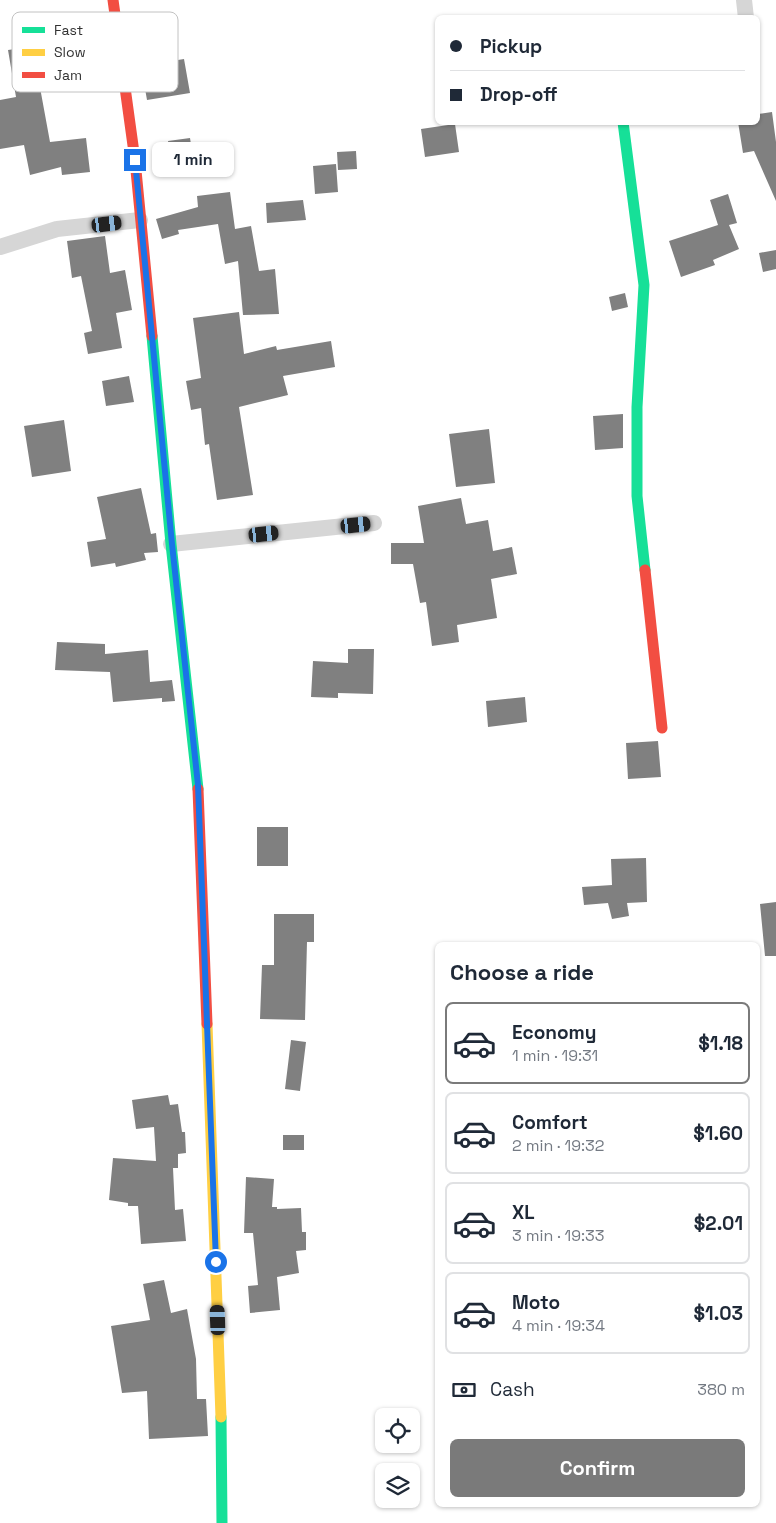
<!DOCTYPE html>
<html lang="en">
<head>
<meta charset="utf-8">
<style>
  :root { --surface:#fff; --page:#f6f6f7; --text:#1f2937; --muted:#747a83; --line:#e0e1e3; --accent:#7a7a7a }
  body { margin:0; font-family:"Space Grotesk",sans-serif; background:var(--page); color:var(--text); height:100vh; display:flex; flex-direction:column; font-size:19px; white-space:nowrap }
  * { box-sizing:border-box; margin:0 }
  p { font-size:16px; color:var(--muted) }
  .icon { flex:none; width:28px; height:28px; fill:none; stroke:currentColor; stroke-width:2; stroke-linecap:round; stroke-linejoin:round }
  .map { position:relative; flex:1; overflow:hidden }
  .side { position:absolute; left:435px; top:942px; width:325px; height:565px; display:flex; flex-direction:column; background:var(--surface); border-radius:8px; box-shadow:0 1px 4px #0004 }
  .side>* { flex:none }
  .banner { position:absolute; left:435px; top:15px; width:325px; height:110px; border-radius:8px; box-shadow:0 1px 4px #0004; display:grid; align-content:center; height:110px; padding:0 15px; background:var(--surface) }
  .controls { position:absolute; left:375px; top:1408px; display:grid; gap:10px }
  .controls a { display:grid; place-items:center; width:45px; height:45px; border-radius:8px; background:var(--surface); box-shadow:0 1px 4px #0004; font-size:25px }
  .end { position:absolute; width:22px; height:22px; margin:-11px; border:6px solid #1a73e8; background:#fff; box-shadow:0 0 0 2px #fff }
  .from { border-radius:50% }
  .bubble { position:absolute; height:35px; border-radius:8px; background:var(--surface); box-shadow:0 1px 4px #0004; font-size:16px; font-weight:700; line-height:35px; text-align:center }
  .car { position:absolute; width:15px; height:30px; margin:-15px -8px; border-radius:6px; box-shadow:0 0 4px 1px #0007; background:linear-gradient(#222 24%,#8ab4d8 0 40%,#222 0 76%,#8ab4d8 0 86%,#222 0) }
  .banner b { display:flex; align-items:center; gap:18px; height:48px; font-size:19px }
  .banner b+b { border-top:1px solid var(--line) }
  .banner i { width:12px; height:12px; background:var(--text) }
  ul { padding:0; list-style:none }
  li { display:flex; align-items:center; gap:15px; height:82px; margin:0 10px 8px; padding:0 5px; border:2px solid var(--line); border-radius:8px }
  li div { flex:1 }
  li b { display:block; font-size:19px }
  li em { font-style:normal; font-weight:700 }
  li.on { border-color:var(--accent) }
  li>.icon { width:45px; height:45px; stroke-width:1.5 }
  h2 { padding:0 15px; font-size:22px; line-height:60px }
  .pay { display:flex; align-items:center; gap:12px; height:55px; padding:0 15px; font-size:19px }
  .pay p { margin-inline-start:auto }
  .button { display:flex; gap:10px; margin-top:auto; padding:10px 15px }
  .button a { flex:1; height:58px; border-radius:8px; background:var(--accent); color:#fff; font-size:20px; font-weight:700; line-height:58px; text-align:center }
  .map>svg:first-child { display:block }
  .building { fill:#808080 }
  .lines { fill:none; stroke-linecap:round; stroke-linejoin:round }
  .street { stroke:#d6d6d6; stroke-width:16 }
  .fast { stroke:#16e098; stroke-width:11 }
  .slow { stroke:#ffcf43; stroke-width:11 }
  .jam { stroke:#f24e42; stroke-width:11 }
  .route { stroke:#1a73e8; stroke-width:6 }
  .key { fill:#fff; stroke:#c2c2c2; stroke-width:1 }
  .key-label { font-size:14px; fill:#323232 }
</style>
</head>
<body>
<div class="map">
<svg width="776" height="1523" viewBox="0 0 776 1523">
  <rect width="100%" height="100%" fill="#fff"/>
  <path class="building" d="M50,44L55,79L39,82L50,142L86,138L90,172L62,175L61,167L30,175L24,145L0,149V100L16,97L8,50Z
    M184,59L190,93L147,100L141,66Z
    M772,112L776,142V201L754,151L743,153L738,122H758V114Z
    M455,124L459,152L425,157L421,129Z
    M190,138L194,163L172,166L168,141Z
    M356,151L357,169L338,170L337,152Z
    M336,164L338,192L315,194L313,166Z
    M230,192L235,229L251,226L259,271L275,269L279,314L243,315L238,261L225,264L218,224L178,230L179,234L162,239L156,219L198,207L197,196Z
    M728,194L737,223L729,225L739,249L713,260L715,265L681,277L669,241L718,225L710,200Z
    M303,200L306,220L267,223L266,203Z
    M105,236L110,273L125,270L132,310L116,313L122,348L88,354L84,333L92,331L81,276L72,278L67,241Z
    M776,250V269L763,272L759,253Z
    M625,293L628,307L612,311L609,297Z
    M239,312L244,354L276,346L277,350L331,341L335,367L283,376L288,395L239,407L253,495L217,500L209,444L205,445L201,408L191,410L186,381L201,378L193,318Z
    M129,376L134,402L106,406L102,381Z
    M623,414V448L595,450L593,416Z
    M64,420L71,471L32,477L24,426Z
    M489,429L495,483L456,487L449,434Z
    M141,488L151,534L156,533L158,552L144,553L146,560L116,567L115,563L91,567L87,542L106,539L97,497Z
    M461,498L466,524L488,520L493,551L512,547L517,574L491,579L497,618L457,625L459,642L432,646L426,602L420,603L413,564H391V543H424L418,506Z
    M57,642L105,644V654L148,650L150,682L172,680L175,701L162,702V698L113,702L110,672L55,670Z
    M348,649H374L373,694L338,693V698L311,697L313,661L348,663Z
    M525,697L527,722L488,727L486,701Z
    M658,741L661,777L628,779L626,743Z
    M257,827H288V866H257Z
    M646,858L647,902L627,903L629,916L612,919L608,903L584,905L582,887L612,885L611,859Z
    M776,902V956H765L760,904Z
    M274,914H314V942H307L305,1020L260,1019L262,965H274Z
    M291,1040L306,1042L300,1091L285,1089Z
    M168,1095L170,1105L178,1104L182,1132H185L186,1153L178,1154V1168H173L175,1210L183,1209L186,1241L141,1244L138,1206H128V1203L109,1200L113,1158L156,1161L154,1127L136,1129L132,1100Z
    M283,1135H304V1150H283Z
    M246,1177L274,1179L272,1207H277V1209L301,1208L302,1232H306V1250L296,1251L299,1273L277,1277L280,1310L250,1313L248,1286L258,1285L253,1233H244Z
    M164,1280L171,1313L187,1309L196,1359L197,1399H206L208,1436L149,1439L147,1391L122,1393L111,1326L150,1320L143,1284Z"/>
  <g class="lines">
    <path class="street" d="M744,0L746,18
      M0,247L57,229L140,220
      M171,544L374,523"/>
    <path class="fast" d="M623,122L644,285L637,407V496L645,570
      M152,336L171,544L198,789
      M221,1417L222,1523"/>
    <path class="slow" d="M207,1024L221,1417"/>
    <path class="jam" d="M113,0L135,160L152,336
      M645,570L662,728
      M198,789L207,1024"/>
  </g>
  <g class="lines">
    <path class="route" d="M135,160L172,544L198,785L216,1262"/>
  </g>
  <rect x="12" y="12" width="166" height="80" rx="8" class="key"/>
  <rect x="22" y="27" width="23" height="6" fill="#16e098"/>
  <rect x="22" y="49" width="23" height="7" fill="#ffcf43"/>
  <rect x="22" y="72" width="23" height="6" fill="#f24e42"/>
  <g class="key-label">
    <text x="54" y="35">Fast</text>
    <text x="54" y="57">Slow</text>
    <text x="54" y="80">Jam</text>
  </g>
</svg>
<div class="controls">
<a><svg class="icon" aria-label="locate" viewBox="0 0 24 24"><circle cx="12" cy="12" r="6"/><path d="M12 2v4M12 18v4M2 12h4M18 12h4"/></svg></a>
<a><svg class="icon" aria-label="layers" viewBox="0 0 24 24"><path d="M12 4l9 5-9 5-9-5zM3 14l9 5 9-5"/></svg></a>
</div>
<i class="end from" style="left:216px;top:1262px"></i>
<i class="end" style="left:135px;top:160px"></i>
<div class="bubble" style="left:152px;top:142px;width:82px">1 min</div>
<i class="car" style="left:107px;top:224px;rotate:83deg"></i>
<i class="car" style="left:356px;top:525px;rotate:84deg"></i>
<i class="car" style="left:264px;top:534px;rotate:84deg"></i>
<i class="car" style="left:218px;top:1320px;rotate:358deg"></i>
<div class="banner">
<b><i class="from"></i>Pickup</b>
<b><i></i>Drop-off</b>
</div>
<section class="side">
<h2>Choose a ride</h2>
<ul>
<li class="on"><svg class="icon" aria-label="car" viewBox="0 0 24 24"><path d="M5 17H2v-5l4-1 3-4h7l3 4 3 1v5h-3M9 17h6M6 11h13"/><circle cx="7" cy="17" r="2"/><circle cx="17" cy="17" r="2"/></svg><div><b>Economy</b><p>1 min · 19:31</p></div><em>$1.18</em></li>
<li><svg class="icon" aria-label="car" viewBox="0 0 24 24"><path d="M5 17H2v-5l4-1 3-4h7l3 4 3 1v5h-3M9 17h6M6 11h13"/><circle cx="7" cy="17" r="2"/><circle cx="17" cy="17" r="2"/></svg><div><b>Comfort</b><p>2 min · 19:32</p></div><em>$1.60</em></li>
<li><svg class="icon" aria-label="car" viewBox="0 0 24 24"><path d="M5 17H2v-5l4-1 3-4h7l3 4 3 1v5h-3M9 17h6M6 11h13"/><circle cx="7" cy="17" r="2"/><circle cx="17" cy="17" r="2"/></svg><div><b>XL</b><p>3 min · 19:33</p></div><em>$2.01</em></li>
<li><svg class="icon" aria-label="car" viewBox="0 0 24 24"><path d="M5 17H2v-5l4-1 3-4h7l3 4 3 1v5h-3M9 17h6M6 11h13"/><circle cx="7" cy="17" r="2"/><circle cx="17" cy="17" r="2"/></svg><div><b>Moto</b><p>4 min · 19:34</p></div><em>$1.03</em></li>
</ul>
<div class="pay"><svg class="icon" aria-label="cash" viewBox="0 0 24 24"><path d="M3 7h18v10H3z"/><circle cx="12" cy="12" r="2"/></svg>Cash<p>380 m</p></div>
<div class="button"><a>Confirm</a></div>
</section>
</div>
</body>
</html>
